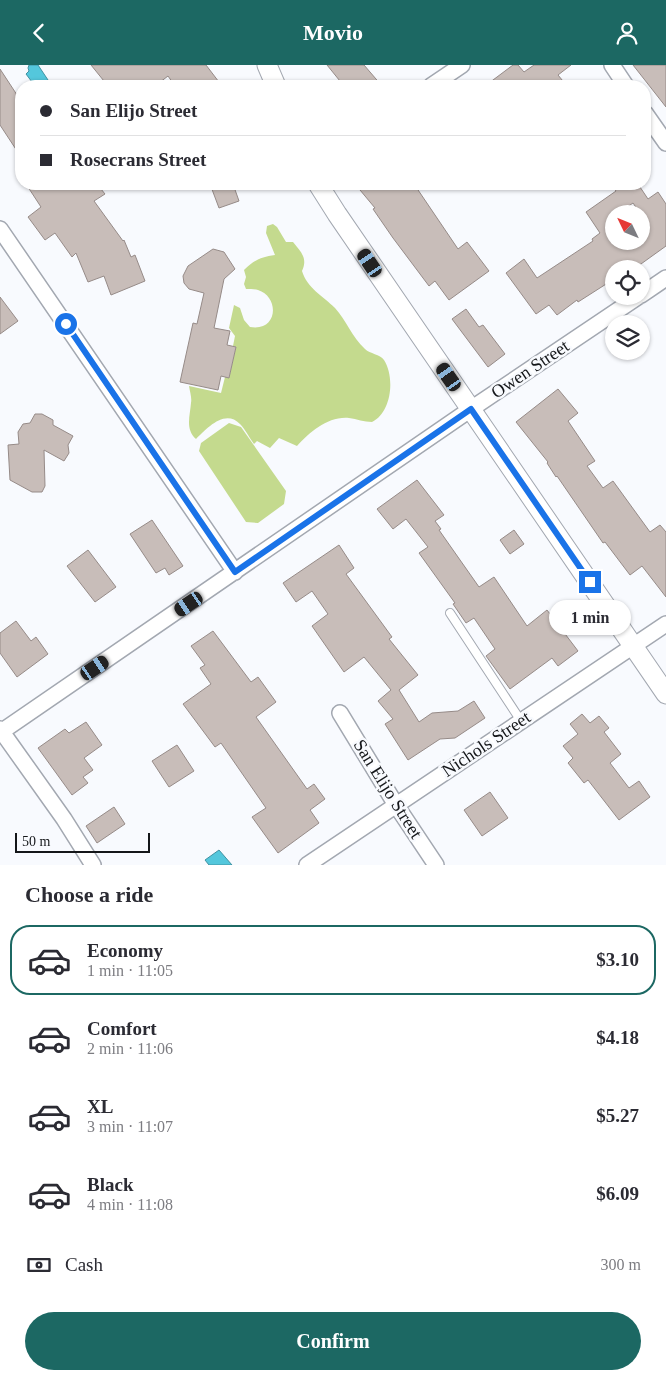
<!DOCTYPE html>
<html lang="en">
<head>
<meta charset="utf-8">
<style>
  :root { --surface:#fff; --page:#f7f7f7; --text:#2b2b33; --muted:#7c7c81; --line:#e1e1e2; --accent:#1c6863 }
  body { margin:0; font-family:Georgia,serif; background:var(--page); color:var(--text); height:100vh; display:flex; flex-direction:column; font-size:19px; white-space:nowrap }
  * { box-sizing:border-box; margin:0 }
  p { font-size:16px; color:var(--muted) }
  .icon { flex:none; width:28px; height:28px; fill:none; stroke:currentColor; stroke-width:2; stroke-linecap:round; stroke-linejoin:round }
  .map { position:relative; height:800px; overflow:hidden }
  .panel { display:flex; flex-direction:column; background:var(--surface); flex:1 }
  .panel>* { flex:none }
  .guide { position:absolute; left:15px; top:15px; width:636px; height:110px; border-radius:20px; box-shadow:0 1px 4px #0004; display:grid; align-content:center; height:110px; padding:0 25px; background:var(--surface) }
  .needle { width:32px; rotate:313deg }
  .buttons { position:absolute; left:605px; top:140px; display:grid; gap:10px }
  .buttons a { display:grid; place-items:center; width:45px; height:45px; border-radius:50%; background:var(--surface); box-shadow:0 1px 4px #0004; font-size:25px }
  .scale { position:absolute; left:15px; bottom:12px; width:135px; box-sizing:border-box; padding-left:5px; border:2px solid #141619; border-top:0; font-size:14px; line-height:18px; white-space:nowrap; color:#141619; -webkit-text-stroke:4px #f8fafe; paint-order:stroke }
  .end { position:absolute; width:22px; height:22px; margin:-11px; border:6px solid #1a73e8; background:#fff; box-shadow:0 0 0 2px #fff }
  .from { border-radius:50% }
  .bubble { position:absolute; height:35px; border-radius:18px; background:var(--surface); box-shadow:0 1px 4px #0004; font-size:16px; font-weight:700; line-height:35px; text-align:center }
  .car { position:absolute; width:15px; height:30px; margin:-15px -8px; border-radius:6px; box-shadow:0 0 4px 1px #0007; background:linear-gradient(#222 24%,#8ab4d8 0 40%,#222 0 76%,#8ab4d8 0 86%,#222 0) }
  .guide b { display:flex; align-items:center; gap:18px; height:48px; font-size:19px }
  .guide b+b { border-top:1px solid var(--line) }
  .guide i { width:12px; height:12px; background:var(--text) }
  ul { padding:0; list-style:none }
  li { display:flex; align-items:center; gap:15px; height:70px; margin:0 10px 8px; padding:0 15px; border:2px solid transparent; border-radius:20px }
  li div { flex:1 }
  li b { display:block; font-size:19px }
  li em { font-style:normal; font-weight:700 }
  li.selected { border-color:var(--accent) }
  li>.icon { width:45px; height:45px; stroke-width:1.5 }
  h2 { padding:0 25px; font-size:22px; line-height:60px }
  .pay { display:flex; align-items:center; gap:12px; height:55px; padding:0 25px; font-size:19px }
  .pay p { margin-inline-start:auto }
  .cta { display:flex; gap:10px; margin-top:auto; padding:10px 25px }
  .cta a { flex:1; height:58px; border-radius:30px; background:var(--accent); color:#fff; font-size:20px; font-weight:700; line-height:58px; text-align:center }
  header { display:flex; justify-content:space-between; align-items:center; height:65px; padding:0 25px; background:var(--accent); color:#fff; font-size:22px; font-weight:700 }
  .map>svg:first-child { display:block }
  .green { fill:#c4da8e }
  .water { fill:#54c7dc; stroke:#4192a2 }
  .building { fill:#c8bdb9; stroke:#968b88; fill-rule:evenodd }
  .lines { fill:none; stroke-linecap:round; stroke-linejoin:round }
  .service-casing { stroke:#a3a8b1; stroke-width:10 }
  .minor-casing { stroke:#a3a8b1; stroke-width:18 }
  .tertiary-casing { stroke:#a3a8b1; stroke-width:21 }
  .service { stroke:#fff; stroke-width:8 }
  .minor { stroke:#fff; stroke-width:15 }
  .tertiary { stroke:#fff; stroke-width:19 }
  .route { stroke:#1a73e8; stroke-width:6 }
  .labels { text-anchor:middle; stroke-width:5; stroke-linejoin:round; paint-order:stroke }
  .street-label { font-size:18px; fill:#141619; stroke:#f8fafe }
</style>
</head>
<body>
<header><svg class="icon" aria-label="back" viewBox="0 0 24 24"><path d="M15 5l-7 7 7 7"/></svg>Movio<svg class="icon" aria-label="person" viewBox="0 0 24 24"><circle cx="12" cy="8" r="4"/><path d="M4 21q1-7 8-7t8 7"/></svg></header>
<div class="map">
<svg width="666" height="800" viewBox="0 0 666 800">
  <rect width="100%" height="100%" fill="#f8fafe"/>
  <path class="green" d="M273,159L277,162L286,177H293C301,187 308,193 302,206C307,223 323,231 335,243C346,255 352,272 365,284C370,289 380,289 384,295C395,312 392,347 372,357C364,357 357,354 349,353C328,351 310,367 297,381L279,373L270,383L257,376L254,379C249,372 245,364 240,359C225,343 206,364 196,374C185,364 190,351 191,338C192,333 190,327 189,321L221,328L225,312L229,313L236,282L233,281L235,271L229,263L234,240L240,243L244,255L250,262C278,267 280,232 258,225C255,224 250,224 246,224L244,219L246,212L244,205C254,195 261,192 275,190L266,168L267,161Z
    M229,358L241,362L286,426L284,439L258,458L246,457L199,386L201,378Z"/>
  <path class="water" d="M29,0H38L52,21H35L26,9L29,6L28,3Z
    M219,785L232,800H209L205,795Z"/>
  <path class="building" d="M91,0H206L222,21H175L168,11L155,21H108Z
    M327,0H364L382,21H344Z
    M513,0H518L524,7L534,0H571L558,10L567,21H485Z
    M633,0H666V42Z
    M0,4L21,36V92L0,60Z
    M26,119H97L105,129L94,136L123,176L124,175L131,192L135,190L145,216L111,230L104,211L88,217L76,188L72,192L55,168L45,175L28,152L41,142Z
    M210,119H233L239,136L219,143Z
    M367,119H414L458,184L467,177L489,206L449,235L435,216L429,221L393,173L373,144L375,143L360,125Z
    M611,119H638L648,134L658,127L666,139V181L634,204H614V214L578,237L577,235L557,250L549,240L536,249L506,208L524,194L537,213L593,176L592,174L600,168L586,147L616,126ZM633,138L649,161L641,166V176H614V149H617Z
    M213,184L224,187L235,204L224,214L214,263L230,266L227,280L236,282L229,313L221,311L218,325L180,317L193,258L197,259L204,228L189,224L184,218L183,211L188,201Z
    M0,232L18,256L0,269Z
    M466,244L479,262L483,260L505,289L488,302L452,254Z
    M558,324L578,348L568,356L595,396L587,401L603,423L613,416L650,467L660,460L666,467V532L642,501L630,510L605,477L603,478L557,411L556,412L547,398L548,397L516,357Z
    M35,349H42L53,355V360L73,371L68,380L69,388L64,396L44,385L45,421L42,427H32L10,415L8,380L19,379L18,367L23,359L30,358Z
    M417,415L444,450L435,456L441,464L439,465L479,522L494,512L527,561L547,545L578,586L558,601L552,593L510,624L486,591L495,584L474,553L466,558L453,539L455,538L419,488L428,482L406,454L393,464L377,444Z
    M152,455L183,501L169,510L165,503L156,508L130,469Z
    M514,465L524,479L510,489L500,475Z
    M339,480L354,503L346,509L392,572L389,574L418,610L399,625L419,657L432,648L458,646L474,636L485,653L455,673L440,674L408,695L385,659L393,654L378,636L391,625L364,592L344,607L312,561L328,549L312,526L296,537L283,518Z
    M88,485L116,522L95,537L67,501Z
    M16,556L31,576L36,572L48,589L17,612L0,588V568Z
    M213,566L251,617L258,612L276,637L256,652L307,724L314,719L325,734L310,745L319,758L278,788L252,752L266,743L221,678L215,682L183,639L211,619L200,603L205,600L191,581Z
    M582,649L590,658L599,651L609,663L604,667L621,689L610,698L629,723L639,716L650,732L619,755L588,715L584,718L568,698L573,693L563,681L578,669L570,659Z
    M86,657L102,680L84,693L93,705L83,712L88,718L72,730L38,683L65,664L69,668Z
    M177,680L194,706L169,722L152,696Z
    M490,727L508,753L482,771L464,745Z
    M114,742L125,759L97,778L86,761Z"/>
  <g class="lines">
    <g class="service-casing">
      <path id="service" d="M450,548L521,656"/>
    </g>
    <g class="minor-casing">
      <path id="minor" d="M612,0L626,21
        M431,21L462,0
        M645,48L666,78
        M0,164L235,507
        M641,230L666,213
        M340,648L396,740L436,800
        M0,664L64,754L93,800
        M1,667L471,344L639,231
        M307,800L666,559"/>
    </g>
    <g class="tertiary-casing">
      <path id="tertiary" d="M267,0L276,21
        M318,119L337,149L666,629"/>
    </g>
    <use href="#service" class="service"/>
    <use href="#minor" class="minor"/>
    <use href="#tertiary" class="tertiary"/>
  </g>
  <g class="lines">
    <path class="route" d="M66,259L235,507L471,344L590,517"/>
  </g>
  <g class="labels">
    <g class="street-label">
      <text transform="translate(530 304) rotate(-34)" y="6">Owen Street</text>
      <text transform="translate(486 679) rotate(-34)" y="6">Nichols Street</text>
      <text transform="translate(388 724) rotate(58)" y="6">San Elijo Street</text>
    </g>
  </g>
</svg>
<div class="buttons">
<a><svg class="needle" viewBox="-14 -14 28 28"><path d="M0-13l5 13h-10z" fill="#e53935"/><path d="M0 13l5-13h-10z" fill="#7c7c81"/></svg></a>
<a><svg class="icon" aria-label="locate" viewBox="0 0 24 24"><circle cx="12" cy="12" r="6"/><path d="M12 2v4M12 18v4M2 12h4M18 12h4"/></svg></a>
<a><svg class="icon" aria-label="layers" viewBox="0 0 24 24"><path d="M12 4l9 5-9 5-9-5zM3 14l9 5 9-5"/></svg></a>
</div>
<div class="scale">50 m</div>
<i class="end from" style="left:66px;top:259px"></i>
<i class="end" style="left:590px;top:517px"></i>
<div class="bubble" style="left:549px;top:535px;width:82px">1 min</div>
<i class="car" style="left:370px;top:198px;rotate:326deg"></i>
<i class="car" style="left:449px;top:312px;rotate:325deg"></i>
<i class="car" style="left:189px;top:539px;rotate:236deg"></i>
<i class="car" style="left:95px;top:603px;rotate:56deg"></i>
<div class="guide">
<b><i class="from"></i>San Elijo Street</b>
<b><i></i>Rosecrans Street</b>
</div>
</div>
<section class="panel">
<h2>Choose a ride</h2>
<ul>
<li class="selected"><svg class="icon" aria-label="car" viewBox="0 0 24 24"><path d="M5 17H2v-5l4-1 3-4h7l3 4 3 1v5h-3M9 17h6M6 11h13"/><circle cx="7" cy="17" r="2"/><circle cx="17" cy="17" r="2"/></svg><div><b>Economy</b><p>1 min · 11:05</p></div><em>$3.10</em></li>
<li><svg class="icon" aria-label="car" viewBox="0 0 24 24"><path d="M5 17H2v-5l4-1 3-4h7l3 4 3 1v5h-3M9 17h6M6 11h13"/><circle cx="7" cy="17" r="2"/><circle cx="17" cy="17" r="2"/></svg><div><b>Comfort</b><p>2 min · 11:06</p></div><em>$4.18</em></li>
<li><svg class="icon" aria-label="car" viewBox="0 0 24 24"><path d="M5 17H2v-5l4-1 3-4h7l3 4 3 1v5h-3M9 17h6M6 11h13"/><circle cx="7" cy="17" r="2"/><circle cx="17" cy="17" r="2"/></svg><div><b>XL</b><p>3 min · 11:07</p></div><em>$5.27</em></li>
<li><svg class="icon" aria-label="car" viewBox="0 0 24 24"><path d="M5 17H2v-5l4-1 3-4h7l3 4 3 1v5h-3M9 17h6M6 11h13"/><circle cx="7" cy="17" r="2"/><circle cx="17" cy="17" r="2"/></svg><div><b>Black</b><p>4 min · 11:08</p></div><em>$6.09</em></li>
</ul>
<div class="pay"><svg class="icon" aria-label="cash" viewBox="0 0 24 24"><path d="M3 7h18v10H3z"/><circle cx="12" cy="12" r="2"/></svg>Cash<p>300 m</p></div>
<div class="cta"><a>Confirm</a></div>
</section>
</body>
</html>
